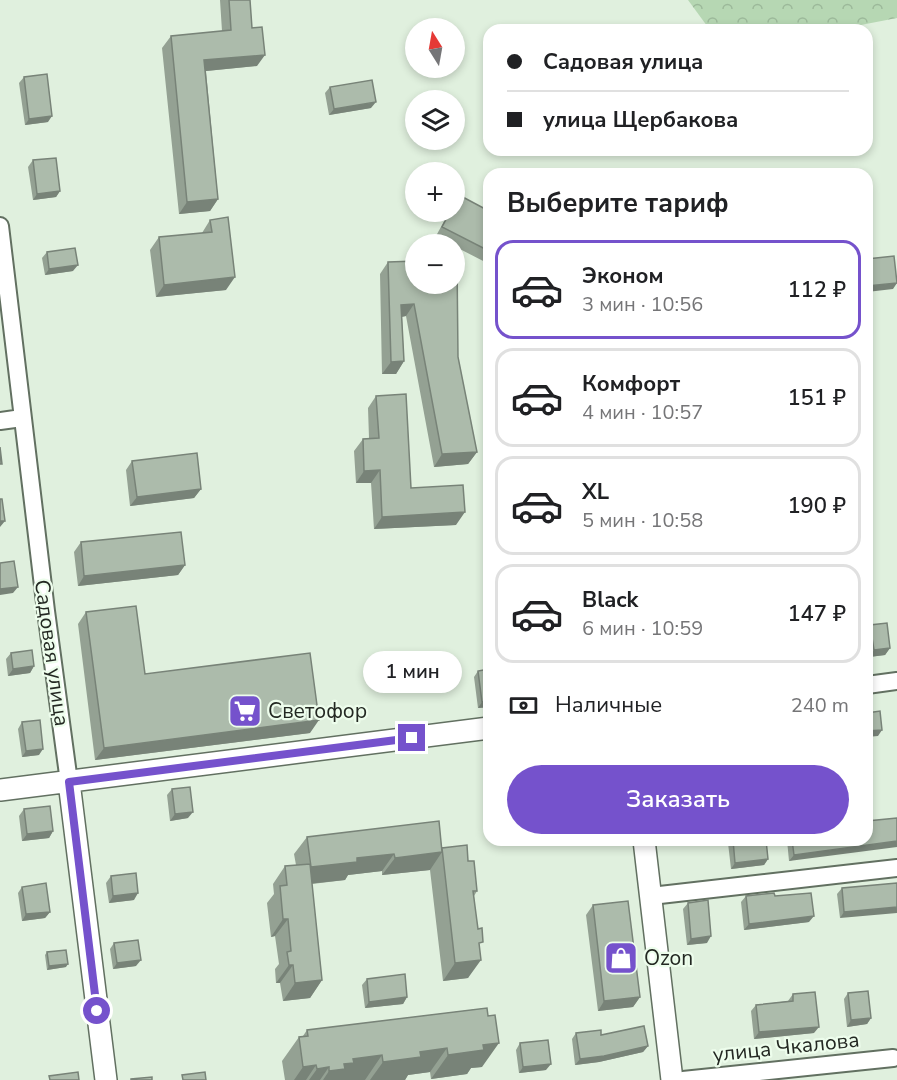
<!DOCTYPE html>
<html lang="ru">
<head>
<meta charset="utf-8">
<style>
  :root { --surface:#fff; --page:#f6f6f6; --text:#202124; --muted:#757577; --line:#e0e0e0; --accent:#7552cc }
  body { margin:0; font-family:"Nunito Sans",sans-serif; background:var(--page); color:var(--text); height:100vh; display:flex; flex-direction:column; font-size:22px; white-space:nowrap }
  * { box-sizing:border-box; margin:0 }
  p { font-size:20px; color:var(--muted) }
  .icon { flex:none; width:33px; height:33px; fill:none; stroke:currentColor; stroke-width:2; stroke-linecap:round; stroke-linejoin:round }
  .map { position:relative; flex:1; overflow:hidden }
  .sheet { position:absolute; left:483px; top:168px; width:390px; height:678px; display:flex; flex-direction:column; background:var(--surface); border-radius:18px; box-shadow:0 3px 9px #0003 }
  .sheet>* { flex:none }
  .hud { position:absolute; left:483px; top:24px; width:390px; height:132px; border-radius:18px; box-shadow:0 3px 9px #0003; display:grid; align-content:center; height:132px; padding:0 24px; background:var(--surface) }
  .needle { width:39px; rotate:349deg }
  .controls { position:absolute; left:405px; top:18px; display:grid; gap:12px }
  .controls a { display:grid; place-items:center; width:60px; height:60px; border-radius:50%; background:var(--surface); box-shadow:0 3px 9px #0003; font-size:30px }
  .end { position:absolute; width:27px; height:27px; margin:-14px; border:8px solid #7552cc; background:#fff; box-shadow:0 0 0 3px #fff }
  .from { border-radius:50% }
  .bubble { position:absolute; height:42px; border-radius:21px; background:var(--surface); box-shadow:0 3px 9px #0003; font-size:20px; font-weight:600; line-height:42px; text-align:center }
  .hud b { display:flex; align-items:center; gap:21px; height:57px; font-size:22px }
  .hud b+b { border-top:2px solid var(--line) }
  .hud i { width:15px; height:15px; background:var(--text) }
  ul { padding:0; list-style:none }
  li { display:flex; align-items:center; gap:18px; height:99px; margin:0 12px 9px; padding:0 12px; border:3px solid var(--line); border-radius:18px }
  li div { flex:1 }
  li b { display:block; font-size:22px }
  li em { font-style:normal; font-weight:600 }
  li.selected { border-color:var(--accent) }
  li>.icon { width:54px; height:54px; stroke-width:1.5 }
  h2 { padding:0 24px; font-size:27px; line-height:72px }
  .pay { display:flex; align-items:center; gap:15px; height:66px; padding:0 24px; font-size:22px }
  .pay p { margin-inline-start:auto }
  .cta { display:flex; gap:12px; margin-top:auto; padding:12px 24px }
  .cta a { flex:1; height:69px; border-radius:36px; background:var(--accent); color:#fff; font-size:24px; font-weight:600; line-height:69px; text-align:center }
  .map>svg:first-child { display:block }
  .forest { fill:url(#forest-crowns) }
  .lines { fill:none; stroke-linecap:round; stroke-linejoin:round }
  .minor-casing { stroke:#627061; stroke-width:20 }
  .tertiary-casing { stroke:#627061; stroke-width:24 }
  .minor { stroke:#fff; stroke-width:16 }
  .tertiary { stroke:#fff; stroke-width:21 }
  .wall { fill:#94a193 }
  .shaded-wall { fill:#788378 }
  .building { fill:#acbbab; stroke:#788378; stroke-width:1.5 }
  .route { stroke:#7552cc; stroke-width:8 }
  .labels { text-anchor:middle; stroke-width:4.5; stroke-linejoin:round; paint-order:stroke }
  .street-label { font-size:21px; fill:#232822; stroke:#edfdec }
  .poi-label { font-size:21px; fill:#232822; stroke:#edfdec; text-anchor:start }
</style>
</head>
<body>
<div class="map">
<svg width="897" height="1080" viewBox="0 0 897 1080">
  <defs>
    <pattern id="forest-crowns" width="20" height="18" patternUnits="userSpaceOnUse" patternTransform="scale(1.5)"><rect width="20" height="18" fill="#b6d7b3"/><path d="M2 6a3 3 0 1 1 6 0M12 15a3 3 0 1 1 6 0" fill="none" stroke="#9cb99a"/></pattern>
  </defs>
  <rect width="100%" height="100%" fill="#e0f0de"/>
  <path class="forest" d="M688,0H897V18L835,30H710Z"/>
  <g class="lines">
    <g class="minor-casing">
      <path id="minor" d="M0,226L46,611L69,782
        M0,421L22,418
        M867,685L897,681
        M651,896L897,868
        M683,1080L893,1058"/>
    </g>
    <g class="tertiary-casing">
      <path id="tertiary" d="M69,782L106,1080
        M0,790L489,728
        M644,840L672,1080"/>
    </g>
    <use href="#minor" class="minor"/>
    <use href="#tertiary" class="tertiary"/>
  </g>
  <path class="wall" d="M220,0H250L252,28L257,66L206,71L218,199L210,211L179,214L162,48L171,36L222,31Z
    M24,77L48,122L25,125L19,83Z
    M330,87L371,108L329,115L325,93Z
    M33,160L60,191L56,197L33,200L28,167Z
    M459,195L489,211V264L454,246V244H451L436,236L449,212H454V201Z
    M210,220L226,290L156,297L150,250L159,237L202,233Z
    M47,252L73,271L45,275L42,258Z
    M388,262L458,357L477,452L468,464L434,467L406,316L402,317L404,361L396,374H382L380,274Z
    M376,396L411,488L456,525L374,529L371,483H356L354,451L363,439L369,438L368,408Z
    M132,461L201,489L194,498L130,506L126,470Z
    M81,542L185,565L178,575L78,586L74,552Z
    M86,612L145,674L310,733L95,760L78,624Z
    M870,625L890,648L885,655L869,657L867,640V630Z
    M11,653L34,666L30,673L8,676L6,659Z
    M478,671L489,707L478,708L474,677Z
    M22,722L39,755L22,757L18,729Z
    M172,789L188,818L170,821L167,795Z
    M24,809L53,831L49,838L22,841L19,816Z
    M307,837L442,848L468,861L477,891L474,896L479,948L468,978L443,981L430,870L382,875V871L348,875L345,880L312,884L322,980L310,998L283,1001L280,983H276L275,969L279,964L275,936L271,937L267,903L274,894L273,884L285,866L296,865L294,854Z
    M681,840H709L708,842L681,846Z
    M731,840H766L768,859L764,865L731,869L728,843Z
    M787,840H867L789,861Z
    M111,876L134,900L109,903L106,883Z
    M897,883L840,918L837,894L842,888Z
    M22,887L50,912L45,918L22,921L18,893Z
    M746,896H775L809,922L744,930L741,902Z
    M688,903L707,943L687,945L683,909Z
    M593,905L640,997L633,1007L598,1011L586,915Z
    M114,943L136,966L113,969L110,949Z
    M47,952L66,967L47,970L45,955Z
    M367,979L407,997L403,1004L365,1008L362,985Z
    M848,993L871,1018L867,1024L847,1027L844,999Z
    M793,994L814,1033L754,1039L751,1011L756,1005L788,1001Z
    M487,1008L482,1067L471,1068L467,1074L431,1079L430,1072L408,1075L405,1080H285L282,1061L299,1037L303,1036L307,1030Z
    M576,1033L601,1035L648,1046L643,1052L599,1062L575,1065L572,1039Z
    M520,1043L546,1070L519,1073L516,1050Z"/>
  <path class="shaded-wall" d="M265,55L257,66L196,72L204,60Z
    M376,102L371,108L329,115L334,109Z
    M52,116L48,122L25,125L29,119Z
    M60,191L56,197L33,200L37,194Z
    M218,199L210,211L179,214L187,202Z
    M78,265L73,271L45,275L49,269Z
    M235,277L226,290L156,297L164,285Z
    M897,283L893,289L867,292V286Z
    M414,304L406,316L393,318L401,305Z
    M404,361L396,374H382L391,362Z
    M477,452L468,464L434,467L442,454Z
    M380,470L371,483H356L364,471Z
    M201,489L194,498L130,506L137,497Z
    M465,512L456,525L374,529L382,517Z
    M0,521H5L0,527Z
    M185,565L178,575L78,586L84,576Z
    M18,587L13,593L0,595V589Z
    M890,648L885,655L869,657L874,650Z
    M34,666L30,673L8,676L13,669Z
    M489,701V707L478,708L482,702Z
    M319,720L310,733L95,760L104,748Z
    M882,730L878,736L867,737V731Z
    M43,749L39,755L22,757L26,751Z
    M193,812L188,818L170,821L175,814Z
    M53,831L49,838L22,841L27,834Z
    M686,840H709L708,842L681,846Z
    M897,841V847L789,861L794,855Z
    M442,852L430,870L382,875L395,858Z
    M394,854L382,871L348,875L345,880L298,885L311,867L357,858Z
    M768,859L764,865L731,869L735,863Z
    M138,893L134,900L109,903L113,896Z
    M897,907V913L840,918L844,912Z
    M50,912L45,918L22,921L26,914Z
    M814,916L809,922L744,930L749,924Z
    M283,919H288L275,936L271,937Z
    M711,936L707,943L687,945L691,939Z
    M141,960L136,966L113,969L117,963Z
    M481,960L468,978L443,981L455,963Z
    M68,964L66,967L47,970L49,966Z
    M289,965H293L280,983H276Z
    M322,980L310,998L283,1001L295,983Z
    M407,997L403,1004L365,1008L369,1002Z
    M640,997L633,1007L598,1011L604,1001Z
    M871,1018L867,1024L847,1027L851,1020Z
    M819,1027L814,1033L754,1039L759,1032Z
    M499,1043L482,1067L471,1068L467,1074L431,1079L448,1055L483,1045Z
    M648,1046L643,1052L599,1062L575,1065L580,1059Z
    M447,1048L430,1072L408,1075L405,1080H370L383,1062L420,1052Z
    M382,1055L365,1080H323L329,1071L353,1059Z
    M551,1064L546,1070L519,1073L523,1067Z
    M316,1065L306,1080H294L303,1067Z
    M329,1067L320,1080H309L317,1069Z"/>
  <path class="building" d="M229,0H250L252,28L262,27L265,55L204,60L218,199L187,202L171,36L231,30Z
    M47,74L52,116L29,119L24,77Z
    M372,80L376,102L334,109L330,87Z
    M56,158L60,191L37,194L33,160Z
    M459,195L489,211V251L442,227L450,212H454V204Z
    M228,217L235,277L164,285L159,237L212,232L210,220Z
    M75,248L78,265L49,269L47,252Z
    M894,256L897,283L867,286V259Z
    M416,261V284H454V261H457L458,357L477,452L442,454L414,304L401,305L404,361L391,362L388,262Z
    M406,394L411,488L463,485L465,512L382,517L380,470L364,471L363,439L379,438L376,396Z
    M0,447L2,464H0Z
    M197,453L201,489L137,497L132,461Z
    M0,499H2L5,521H0Z
    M181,532L185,565L84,576L81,542Z
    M14,561L18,587L0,589V563Z
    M136,606L145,674L310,653L319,720L104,748L86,612Z
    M887,623L890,648L874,650L870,625Z
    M32,650L34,666L13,669L11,653Z
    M489,669V701L482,702L478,671Z
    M880,711L882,730L867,731V713Z
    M40,720L43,749L26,751L22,722Z
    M190,787L193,812L175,814L172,789Z
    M50,806L53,831L27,834L24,809Z
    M897,818V841L794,855L792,840H867V821Z
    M439,821L442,852L395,858L394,854L357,858V862L311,867L307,837Z
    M733,840H766L768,859L735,863Z
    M467,845L468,861H474L477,891H473L478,929L482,928L483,942L479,943L481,960L455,963L442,848Z
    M310,864L322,980L295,983L293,965H289L287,952L291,951L288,919H283L280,886L287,885L285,866Z
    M136,873L138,893L113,896L111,876Z
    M46,883L50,912L26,914L22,887Z
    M897,883V907L844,912L842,888Z
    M774,893L775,896L811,893L814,916L749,924L746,896Z
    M708,900L711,936L691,939L688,903Z
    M628,901L640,997L604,1001L593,905Z
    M138,940L141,960L117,963L114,943Z
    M66,950L68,964L49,966L47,952Z
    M405,974L407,997L369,1002L367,979Z
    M868,991L871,1018L851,1020L848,993Z
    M815,992L819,1027L759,1032L756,1005L793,1001V994Z
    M487,1008L488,1016L495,1015L499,1043L483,1045L484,1050L448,1055L447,1048L420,1052L421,1057L383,1062L382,1055L353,1059L354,1063L344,1064L345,1069L329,1071V1067L317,1069L316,1065L303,1067L299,1037L308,1036L307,1030Z
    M644,1026L648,1046L604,1056L580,1059L576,1033L601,1030V1035Z
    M548,1040L551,1064L523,1067L520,1043Z
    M78,1072L79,1080H50L49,1076Z
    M205,1072L206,1080H183L182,1075Z
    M152,1077V1080H131V1079Z"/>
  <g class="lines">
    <path class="route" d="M97,1011L69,782L412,738"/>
  </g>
  <defs>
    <g id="supermarket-square" transform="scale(1.725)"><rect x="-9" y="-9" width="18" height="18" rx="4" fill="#7552cc" stroke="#edfdec"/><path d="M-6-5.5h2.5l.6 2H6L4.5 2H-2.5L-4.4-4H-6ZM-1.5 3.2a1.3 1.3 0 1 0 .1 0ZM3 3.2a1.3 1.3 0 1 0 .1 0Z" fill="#fff"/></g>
    <g id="shop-square" transform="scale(1.725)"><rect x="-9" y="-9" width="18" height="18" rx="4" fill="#7552cc" stroke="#edfdec"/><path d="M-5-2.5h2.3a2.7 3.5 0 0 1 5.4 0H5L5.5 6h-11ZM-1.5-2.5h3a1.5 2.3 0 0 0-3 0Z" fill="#fff"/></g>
  </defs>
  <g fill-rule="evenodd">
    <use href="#supermarket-square" x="245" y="711"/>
    <use href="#shop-square" x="621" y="958"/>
  </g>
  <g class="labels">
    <g class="street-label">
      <text transform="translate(52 653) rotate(82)" y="7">Садовая улица</text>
      <text transform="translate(786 1047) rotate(-6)" y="7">улица Чкалова</text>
    </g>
    <g class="poi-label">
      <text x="268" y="718">Светофор</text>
      <text x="644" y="965">Ozon</text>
    </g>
  </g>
</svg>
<div class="controls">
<a><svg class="needle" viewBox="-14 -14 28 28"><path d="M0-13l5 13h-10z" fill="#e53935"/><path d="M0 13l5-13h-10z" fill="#757577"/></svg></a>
<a><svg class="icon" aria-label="layers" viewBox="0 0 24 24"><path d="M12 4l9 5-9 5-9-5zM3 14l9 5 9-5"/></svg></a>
<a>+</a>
<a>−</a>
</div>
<i class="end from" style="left:97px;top:1011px"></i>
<i class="end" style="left:412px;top:738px"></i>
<div class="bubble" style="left:363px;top:651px;width:99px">1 мин</div>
<div class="hud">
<b><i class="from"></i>Садовая улица</b>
<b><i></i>улица Щербакова</b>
</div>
<section class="sheet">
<h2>Выберите тариф</h2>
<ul>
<li class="selected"><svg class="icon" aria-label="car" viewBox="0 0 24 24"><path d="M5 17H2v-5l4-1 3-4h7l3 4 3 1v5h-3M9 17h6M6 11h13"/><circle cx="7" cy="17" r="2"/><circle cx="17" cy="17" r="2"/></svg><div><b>Эконом</b><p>3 мин · 10:56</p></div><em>112 ₽</em></li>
<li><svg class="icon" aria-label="car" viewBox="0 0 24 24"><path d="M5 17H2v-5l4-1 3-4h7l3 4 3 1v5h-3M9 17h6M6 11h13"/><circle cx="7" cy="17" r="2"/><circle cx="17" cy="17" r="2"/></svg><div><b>Комфорт</b><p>4 мин · 10:57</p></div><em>151 ₽</em></li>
<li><svg class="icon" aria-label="car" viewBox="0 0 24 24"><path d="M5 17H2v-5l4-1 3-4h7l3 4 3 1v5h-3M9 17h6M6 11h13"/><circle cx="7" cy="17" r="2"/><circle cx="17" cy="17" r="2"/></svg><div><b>XL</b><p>5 мин · 10:58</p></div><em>190 ₽</em></li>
<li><svg class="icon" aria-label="car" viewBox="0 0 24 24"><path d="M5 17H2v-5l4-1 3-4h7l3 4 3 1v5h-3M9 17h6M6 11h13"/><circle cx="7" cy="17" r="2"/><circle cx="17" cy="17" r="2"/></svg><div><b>Black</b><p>6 мин · 10:59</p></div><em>147 ₽</em></li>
</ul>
<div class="pay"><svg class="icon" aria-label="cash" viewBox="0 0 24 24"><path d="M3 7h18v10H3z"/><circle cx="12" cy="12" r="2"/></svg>Наличные<p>240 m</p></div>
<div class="cta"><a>Заказать</a></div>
</section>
</div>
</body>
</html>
